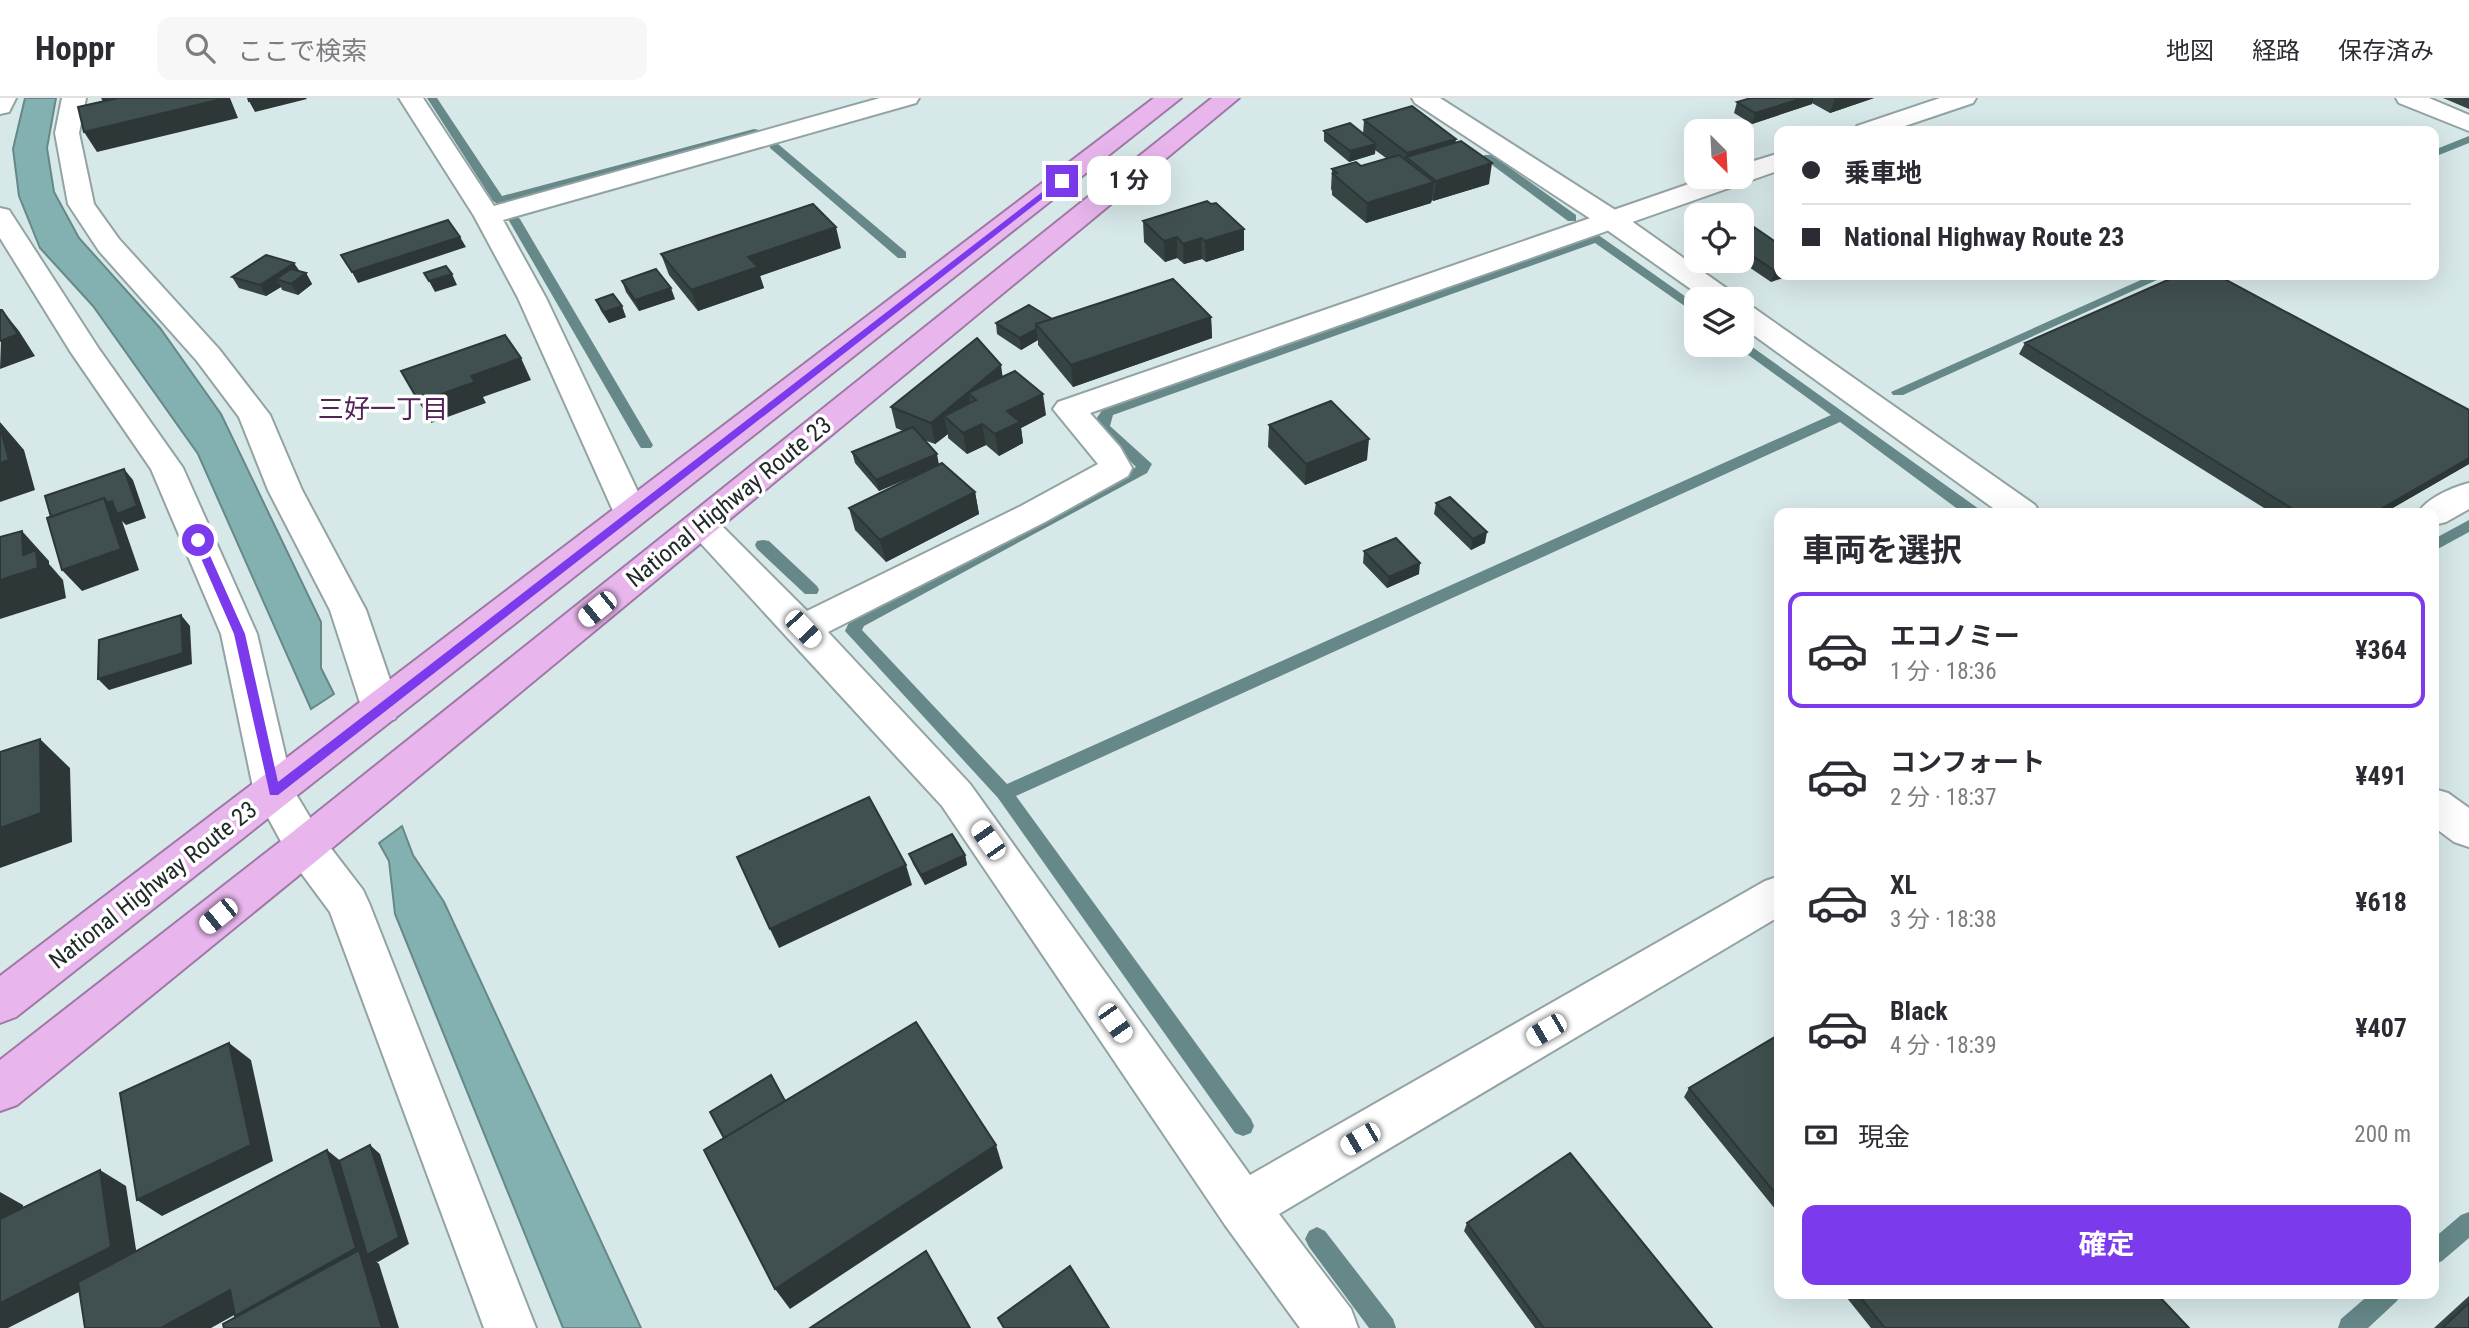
<!DOCTYPE html>
<html lang="ja">
<head>
<meta charset="utf-8">
<style>
  :root { --surface:#fff; --page:#f7f7f7; --text:#2b2b33; --muted:#7c7c81; --line:#e1e1e2; --accent:#7c3aed }
  body { margin:0; font-family:"Roboto Condensed","Noto Sans JP",sans-serif; background:var(--page); color:var(--text); height:100vh; display:flex; flex-direction:column; font-size:26px; white-space:nowrap }
  * { box-sizing:border-box; margin:0 }
  p { font-size:23px; color:var(--muted) }
  .icon { flex:none; width:38px; height:38px; fill:none; stroke:currentColor; stroke-width:2; stroke-linecap:round; stroke-linejoin:round }
  .map { position:relative; flex:1; overflow:hidden }
  .sheet { position:absolute; left:1774px; top:410px; width:665px; height:791px; display:flex; flex-direction:column; background:var(--surface); border-radius:14px; box-shadow:0 7px 28px #0002 }
  .sheet>* { flex:none }
  .top-card { position:absolute; left:1774px; top:28px; width:665px; height:154px; border-radius:14px; box-shadow:0 7px 28px #0002; display:grid; align-content:center; height:154px; padding:0 28px; background:var(--surface) }
  .needle { width:46px; rotate:156deg }
  .controls { position:absolute; left:1684px; top:21px; display:grid; gap:14px }
  .controls a { display:grid; place-items:center; width:70px; height:70px; border-radius:14px; background:var(--surface); box-shadow:0 7px 28px #0002; font-size:35px }
  .end { position:absolute; width:32px; height:32px; margin:-16px; border:9px solid #7c3aed; background:#fff; box-shadow:0 0 0 4px #fff }
  .from { border-radius:50% }
  .bubble { position:absolute; height:49px; border-radius:14px; background:var(--surface); box-shadow:0 7px 28px #0002; font-size:23px; font-weight:700; line-height:49px; text-align:center }
  .car { position:absolute; width:21px; height:42px; margin:-21px -10px; border-radius:9px; box-shadow:0 0 5px 2px #0007; background:linear-gradient(#fff 24%,#345 0 40%,#fff 0 76%,#345 0 86%,#fff 0) }
  .top-card b { display:flex; align-items:center; gap:24px; height:66px; font-size:26px }
  .top-card b+b { border-top:2px solid var(--line) }
  .top-card i { width:18px; height:18px; background:var(--text) }
  ul { padding:0; list-style:none }
  li { display:flex; align-items:center; gap:21px; height:116px; margin:0 14px 10px; padding:0 14px; border:4px solid transparent; border-radius:14px }
  li div { flex:1 }
  li b { display:block; font-size:26px }
  li em { font-style:normal; font-weight:700 }
  li.current { border-color:var(--accent) }
  li>.icon { width:63px; height:63px; stroke-width:1.5 }
  h2 { padding:0 28px; font-size:32px; line-height:84px }
  .pay { display:flex; align-items:center; gap:18px; height:77px; padding:0 28px; font-size:26px }
  .pay p { margin-inline-start:auto }
  .action { display:flex; gap:14px; margin-top:auto; padding:14px 28px }
  .action a { flex:1; height:80px; border-radius:14px; background:var(--accent); color:#fff; font-size:28px; font-weight:700; line-height:80px; text-align:center }
  header { display:flex; align-items:center; gap:42px; box-sizing:border-box; height:98px; padding:0 35px; background:var(--surface); border-bottom:2px solid var(--line) }
  header strong { font-size:33px }
  nav { display:flex; gap:38px; margin-inline-start:auto; font-size:24px }
  .search { width:490px; height:63px; background:var(--page); display:flex; align-items:center; gap:18px; box-sizing:border-box; padding:0 24px; border-radius:14px; color:var(--muted); font-size:26px }
  .map>svg:first-child { display:block }
  .water { fill:#83b0b0; stroke:#688; stroke-width:2 }
  .lines { fill:none; stroke-linecap:round; stroke-linejoin:round }
  .stream { fill:#688; fill-rule:evenodd }
  .minor-casing { stroke:#93a3a3; stroke-width:4 }
  .tertiary-casing { stroke:#93a3a3; stroke-width:4 }
  .trunk-casing { stroke:#9f79a6; stroke-width:4 }
  .minor { fill:#fff; fill-rule:evenodd }
  .tertiary { fill:#fff; fill-rule:evenodd }
  .trunk { fill:#e8b6ec; fill-rule:evenodd }
  .wall { fill:#374444 }
  .shaded-wall { fill:#2d3737 }
  .building { fill:#404f4f; stroke:#2d3737; stroke-width:2 }
  .route { fill:#7c3aed }
  .labels { text-anchor:middle; stroke-width:7; stroke-linejoin:round; paint-order:stroke }
  .street-label { font-size:24px; fill:#232a2a; stroke:#fff }
  .neighbourhood-label { font-size:26px; fill:#512356; stroke:#fff }
</style>
</head>
<body>
<header>
<strong>Hoppr</strong>
<div class="search"><svg class="icon" aria-label="search" viewBox="0 0 24 24"><circle cx="10" cy="10" r="6"/><path d="M15 15l6 6"/></svg>ここで検索</div>
<nav><a>地図</a><a>経路</a><a>保存済み</a></nav>
</header>
<div class="map">
<svg width="2469" height="1230" viewBox="0 0 2469 1230">
  <rect width="100%" height="100%" fill="#d7e8e8"/>
  <path class="water" d="M25,0H56L47,50L54,94L79,140L160,230L221,316L321,524V570L334,596L311,611L198,356L93,208L40,150L19,98L13,51Z
    M402,728L413,757L444,804L641,1230H563L395,816L389,763L379,745Z"/>
  <g class="lines">
    <path class="stream" d="M427,0H437L502,98L754,31L764,33L499,107L493,103Z
      M2469,38V45L2434,59V52Z
      M770,46H778L906,154V160H898L770,50Z
      M1484,57H1492L1576,117V123H1568L1484,61Z
      M514,117L520,121L653,347L651,350H641L639,347L508,121Z
      M1597,136L1696,206V216L1595,145L1113,317L1110,328L1152,366L1147,375L864,528L862,532L1007,686L1831,317L1736,248L1741,247V241L1979,411L1982,415H1963L1840,324L1016,698L1251,1021L1254,1028L1251,1035L1243,1038L1235,1035L998,700L845,533L851,520L1136,369L1096,329V321L1103,311Z
      M2152,177H2168L1903,297H1893L1891,294Z
      M2469,422V434L2434,453V441Z
      M763,442L769,443L817,488L819,492L817,496H805L757,451L755,447L757,443Z
      M2469,1114V1140L2442,1163L2434,1167V1140L2461,1117Z
      M1317,1129L1325,1133L1393,1221L1396,1230H1369L1309,1149L1305,1141L1309,1133Z
      M2371,1195H2401L2397,1203L2368,1230H2338L2341,1221Z"/>
    <g class="minor-casing">
      <path id="minor" d="M0,0H16L9,14L0,16Z
        M62,0H86L79,35L94,106L119,141L219,251L270,317L302,392L366,512L400,611L395,621L381,626L367,621L362,611L330,512L268,392L239,319L197,263L99,153L68,106L55,35Z
        M399,0H423L494,108L880,0H919L916,5L503,122L546,200L648,415L643,423L631,426L619,423L614,415L518,200L474,118Z
        M1940,0H1976L1973,5L1890,33H1854L1857,28Z
        M2396,0H2429L2469,17V33L2399,5Z
        M1780,55V72L1090,315L1120,349L1132,370L1128,378L1045,424L828,534L970,686L1250,1077L1765,783L1780,778V818L1279,1116L1351,1211L1358,1230H1300L1225,1127L942,708L684,427L689,419L701,415L713,419L807,513L1021,408L1098,366L1053,311L1058,304L1709,79H1741V67Z
        M0,110L9,112L99,251L183,370L257,536L294,694L288,705L274,710L260,705L254,694L221,536L151,371L70,253L0,140Z
        M2469,385V411L2446,424L2434,427V415H2418C2427,400 2453,389 2469,385Z"/>
    </g>
    <g class="tertiary-casing">
      <path id="tertiary" d="M1412,0H1440L1620,115L1733,195L1737,201H1705L1600,127L1415,5Z
        M1741,205L1751,208L2035,407L2040,415H2000L1741,228Z
        M274,678L288,683L320,736L363,792L369,805L536,1230H484L330,814L290,760L254,694L260,683Z
        M2434,691L2448,695L2469,710V749L2454,744L2434,729Z"/>
    </g>
    <g class="trunk-casing">
      <path id="trunk" d="M1154,0H1181L16,919L0,925V878Z
        M1212,0H1239L320,760L17,1007L0,1013V962L290,736Z"/>
    </g>
    <use href="#minor" class="minor"/>
    <use href="#tertiary" class="tertiary"/>
    <use href="#trunk" class="trunk"/>
  </g>
  <path class="wall" d="M1751,0H1874L1830,15L1812,5V6L1752,26L1734,15L1737,4Z
    M2443,0H2469V11Z
    M1364,22L1456,44L1489,86L1433,103L1432,102L1431,105L1366,125L1332,97V93L1331,91L1332,71L1361,68L1386,60L1375,52V56L1349,64L1324,43V33L1363,36Z
    M1143,123L1244,152L1206,164L1202,161L1184,166L1177,160L1165,164L1144,144Z
    M1741,133L1780,177L1771,184L1740,163H1741Z
    M841,150L760,178L764,190L698,213L669,177L661,156Z
    M300,174L306,175L312,186L298,197L282,192L281,189L266,198L239,190L232,179Z
    M622,183L675,201L639,213L626,194Z
    M596,202L626,219L609,225L601,213Z
    M1211,219L1212,240L1073,289L1038,247V242L1021,252L997,236L996,225L1052,221Z
    M2025,245L2469,312V366L2384,415H2272L2019,256Z
    M1003,279L1046,317L1021,330L1023,345L999,358L986,347L967,356L948,340V336L935,346L924,342L939,366L975,394L979,416L886,464L855,432L849,410L919,376L879,393L855,365L852,354L903,333L896,330L891,309Z
    M1269,327L1367,362L1305,387L1268,349Z
    M1436,405L1485,445L1471,452L1434,416Z
    M1364,453L1419,476L1387,490L1363,465Z
    M909,756L965,757L967,767L925,787L913,766Z
    M1780,936V1117L1684,999L1689,990Z
    M1467,1125L1712,1230H1535L1464,1133Z
    M1843,1195H2156L2189,1230H1871Z
    M2469,1198V1230H2434Z"/>
  <path class="shaded-wall" d="M101,0H141L104,5Z
    M226,0H230L238,20L97,54L84,34Z
    M249,0H306L307,1L255,14L249,3Z
    M1803,0H1814L1812,6L1752,26L1755,15Z
    M1835,0H1874L1830,15Z
    M1456,41L1453,61L1407,60V55Z
    M1376,46L1375,56L1349,64L1350,53Z
    M1492,65L1489,86L1433,103L1436,83Z
    M1434,84L1431,105L1366,125L1367,105Z
    M836,129L841,150L760,178L764,190L698,213L691,192L748,159Z
    M1244,131V152L1206,164L1205,143Z
    M460,139L466,149L358,185L352,174Z
    M1177,139V160L1165,164L1164,143Z
    M1201,140L1202,161L1184,166L1183,146Z
    M294,165L301,175L276,181L281,189L266,198L260,187Z
    M1780,172V177H1792L1771,184L1775,173Z
    M306,175L312,186L298,197L291,186Z
    M452,176L457,187L435,194L429,183Z
    M671,190L675,201L639,213L635,202Z
    M622,208L626,219L609,225L604,214Z
    M2,212L19,233L35,258L0,271Z
    M1211,219L1212,240L1073,289L1071,267Z
    M1036,231L1038,242L1021,252L1020,240Z
    M521,260L531,282L483,299L486,305L431,325L419,304L471,278Z
    M1001,267L1004,288L976,302L968,295L972,315L944,318L948,336L935,346L931,325Z
    M1043,296L1046,317L1021,330L1023,345L999,358L995,336L1007,313Z
    M0,324L24,352L35,392L0,404Z
    M982,326L986,347L967,356L963,335Z
    M1369,341L1367,362L1305,387L1306,366Z
    M937,356L939,367L879,393L876,382Z
    M2469,360V366L2384,415H2374Z
    M124,371L133,382L146,420L126,427L122,423L139,472L82,493L62,472L104,400Z
    M975,394L979,416L886,464L880,442Z
    M22,433L49,463V466L63,482L66,500L0,521V482L23,457Z
    M1487,434L1485,445L1471,452L1473,441Z
    M1420,465L1419,476L1387,490L1389,479Z
    M181,517L190,528L192,566L109,592L98,581Z
    M40,641L70,670L72,744L0,770V730Z
    M965,757L967,767L925,787L921,777Z
    M906,767L912,787L779,850L770,831Z
    M229,945L251,962L273,1063L162,1118L137,1102Z
    M370,1047L380,1056L409,1146L378,1164L376,1163L379,1166L399,1230H258L235,1218L327,1052L348,1069Z
    M996,1047L1003,1070L790,1211L775,1191Z
    M100,1072L126,1088L138,1164L8,1230H0V1205Z
    M0,1094L23,1107L27,1137L0,1123Z
    M230,1192L254,1206L211,1230H161Z"/>
  <path class="building" d="M118,0H226L84,34L78,9Z
    M248,0H264L249,3Z
    M1751,0H1803L1755,15L1737,4Z
    M1412,8L1456,41L1407,55L1364,22Z
    M1350,25L1376,46L1350,53L1324,33Z
    M1461,43L1492,65L1436,83L1406,59Z
    M1399,57L1434,84L1367,105L1333,76L1337,75L1332,71L1356,64L1361,68Z
    M1207,103L1211,106L1216,105L1244,131L1205,143L1201,140L1183,146L1177,139L1164,143L1143,123Z
    M813,106L836,129L748,159L758,169L691,192L661,156Z
    M448,122L460,139L352,174L341,157Z
    M1754,129L1780,147V172L1775,173L1741,150V133Z
    M266,157L294,165L260,187L232,179Z
    M446,168L452,176L429,183L424,175Z
    M291,171L306,175L291,186L276,181Z
    M656,171L671,190L635,202L622,183Z
    M2179,177H2217L2469,312V360L2374,415H2299L2025,245Z
    M1173,181L1211,219L1071,267L1036,226Z
    M613,196L622,208L604,214L596,202Z
    M1029,207L1052,221L1036,226V231L1020,240L996,225Z
    M0,212H2L18,236L0,243Z
    M505,237L521,260L471,278L475,284L419,304L401,273Z
    M977,240L1001,267L931,325L891,309Z
    M1015,273L1043,296L1007,313L1020,324L995,336L982,326L963,335L944,318L976,302L968,295Z
    M1331,303L1369,341L1306,366L1269,327Z
    M0,329L9,362L0,365Z
    M913,329L937,356L876,382L852,354Z
    M942,365L975,394L880,442L849,410Z
    M124,371L137,408L117,416L112,403L108,405L104,400L51,419L45,398Z
    M1450,399L1487,434L1473,441L1436,405Z
    M104,400L121,451L62,472L47,420Z
    M22,433L23,457L36,452L38,470L0,482V439Z
    M1396,440L1420,465L1389,479L1364,453Z
    M181,517L183,555L98,581L99,542Z
    M40,641L41,715L0,730V654Z
    M869,699L906,767L770,831L737,759Z
    M952,736L965,757L921,777L909,756Z
    M916,924L996,1047L775,1191L704,1052Z
    M1780,936V1101L1689,990Z
    M229,945L251,1047L137,1102L120,995Z
    M771,977L785,1003L724,1040L710,1014Z
    M370,1047L399,1139L367,1157L339,1063Z
    M327,1052L356,1150L235,1218L230,1192L161,1230H85L78,1184Z
    M1570,1055L1712,1230H1544L1467,1125Z
    M100,1072L111,1149L0,1205V1121Z
    M359,1152L382,1230H224L223,1226Z
    M926,1153L970,1230H810Z
    M1070,1168L1109,1230H1004L998,1220Z
    M1857,1195H2156L2189,1230H1885Z
    M2469,1205V1230H2442Z"/>
  <path class="route" d="M1059,81L1065,83L278,697H270L234,536L193,442L194,439L203,442L245,536L278,684Z"/>
  <g class="labels">
    <g class="street-label">
      <text transform="translate(729 404) rotate(-39)" y="8">National Highway Route 23</text>
      <text transform="translate(153 787) rotate(-38)" y="8">National Highway Route 23</text>
    </g>
    <g class="neighbourhood-label">
      <text x="383" y="320">三好一丁目</text>
    </g>
  </g>
</svg>
<div class="controls">
<a><svg class="needle" viewBox="-14 -14 28 28"><path d="M0-13l5 13h-10z" fill="#e53935"/><path d="M0 13l5-13h-10z" fill="#7c7c81"/></svg></a>
<a><svg class="icon" aria-label="locate" viewBox="0 0 24 24"><circle cx="12" cy="12" r="6"/><path d="M12 2v4M12 18v4M2 12h4M18 12h4"/></svg></a>
<a><svg class="icon" aria-label="layers" viewBox="0 0 24 24"><path d="M12 4l9 5-9 5-9-5zM3 14l9 5 9-5"/></svg></a>
</div>
<i class="end from" style="left:198px;top:442px"></i>
<i class="end" style="left:1062px;top:83px"></i>
<div class="bubble" style="left:1087px;top:58px;width:84px">1 分</div>
<i class="car" style="left:597px;top:511px;rotate:231deg"></i>
<i class="car" style="left:803px;top:531px;rotate:137deg"></i>
<i class="car" style="left:988px;top:742px;rotate:325deg"></i>
<i class="car" style="left:218px;top:818px;rotate:231deg"></i>
<i class="car" style="left:1115px;top:925px;rotate:145deg"></i>
<i class="car" style="left:1546px;top:932px;rotate:240deg"></i>
<i class="car" style="left:1360px;top:1041px;rotate:240deg"></i>
<div class="top-card">
<b><i class="from"></i>乗車地</b>
<b><i></i>National Highway Route 23</b>
</div>
<section class="sheet">
<h2>車両を選択</h2>
<ul>
<li class="current"><svg class="icon" aria-label="car" viewBox="0 0 24 24"><path d="M5 17H2v-5l4-1 3-4h7l3 4 3 1v5h-3M9 17h6M6 11h13"/><circle cx="7" cy="17" r="2"/><circle cx="17" cy="17" r="2"/></svg><div><b>エコノミー</b><p>1 分 · 18:36</p></div><em>¥364</em></li>
<li><svg class="icon" aria-label="car" viewBox="0 0 24 24"><path d="M5 17H2v-5l4-1 3-4h7l3 4 3 1v5h-3M9 17h6M6 11h13"/><circle cx="7" cy="17" r="2"/><circle cx="17" cy="17" r="2"/></svg><div><b>コンフォート</b><p>2 分 · 18:37</p></div><em>¥491</em></li>
<li><svg class="icon" aria-label="car" viewBox="0 0 24 24"><path d="M5 17H2v-5l4-1 3-4h7l3 4 3 1v5h-3M9 17h6M6 11h13"/><circle cx="7" cy="17" r="2"/><circle cx="17" cy="17" r="2"/></svg><div><b>XL</b><p>3 分 · 18:38</p></div><em>¥618</em></li>
<li><svg class="icon" aria-label="car" viewBox="0 0 24 24"><path d="M5 17H2v-5l4-1 3-4h7l3 4 3 1v5h-3M9 17h6M6 11h13"/><circle cx="7" cy="17" r="2"/><circle cx="17" cy="17" r="2"/></svg><div><b>Black</b><p>4 分 · 18:39</p></div><em>¥407</em></li>
</ul>
<div class="pay"><svg class="icon" aria-label="cash" viewBox="0 0 24 24"><path d="M3 7h18v10H3z"/><circle cx="12" cy="12" r="2"/></svg>現金<p>200 m</p></div>
<div class="action"><a>確定</a></div>
</section>
</div>
</body>
</html>
